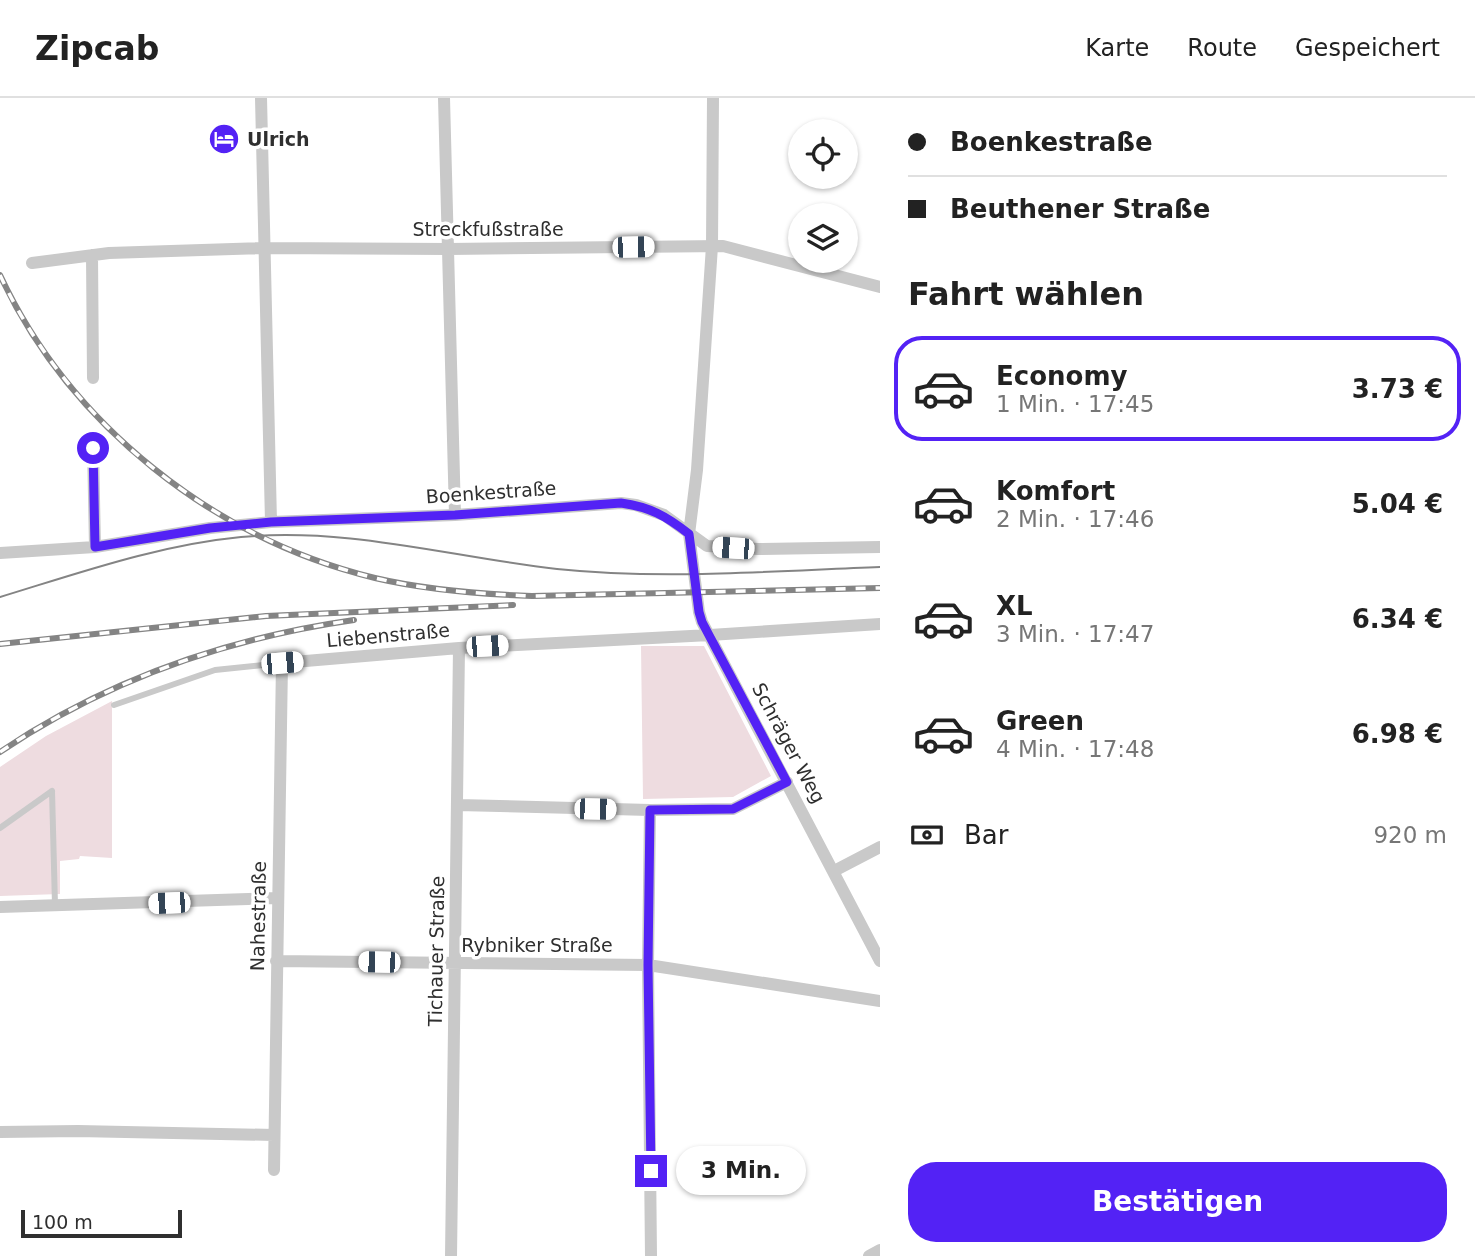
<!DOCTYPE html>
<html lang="de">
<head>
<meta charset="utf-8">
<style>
  :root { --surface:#fff; --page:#f6f6f6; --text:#222; --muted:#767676; --line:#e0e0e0; --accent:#5322f5 }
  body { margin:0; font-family:"DejaVu Sans",sans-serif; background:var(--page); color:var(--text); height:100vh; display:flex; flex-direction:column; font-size:26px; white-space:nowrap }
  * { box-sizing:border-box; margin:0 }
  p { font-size:23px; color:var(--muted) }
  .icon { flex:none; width:38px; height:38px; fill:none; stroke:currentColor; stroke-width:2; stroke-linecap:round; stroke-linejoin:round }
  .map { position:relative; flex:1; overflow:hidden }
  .drawer { display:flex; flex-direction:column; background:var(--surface); width:595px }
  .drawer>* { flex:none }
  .guide { display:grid; align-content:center; height:154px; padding:0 28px; background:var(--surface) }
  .fabs { position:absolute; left:788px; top:21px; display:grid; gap:14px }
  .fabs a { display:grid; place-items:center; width:70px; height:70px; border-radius:50%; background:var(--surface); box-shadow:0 2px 5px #0004; font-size:35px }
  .scale { position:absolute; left:21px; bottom:18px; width:161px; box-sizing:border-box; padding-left:7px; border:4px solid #2f2f2f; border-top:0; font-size:19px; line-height:24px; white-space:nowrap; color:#2f2f2f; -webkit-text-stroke:5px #fff; paint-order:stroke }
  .end { position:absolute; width:32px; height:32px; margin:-16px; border:9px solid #5322f5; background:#fff; box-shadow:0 0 0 4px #fff }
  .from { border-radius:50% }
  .bubble { position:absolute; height:49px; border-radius:24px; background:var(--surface); box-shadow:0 2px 5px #0004; font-size:23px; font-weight:800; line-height:49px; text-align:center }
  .car { position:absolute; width:21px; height:42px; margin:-21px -10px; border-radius:9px; box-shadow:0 0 5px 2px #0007; background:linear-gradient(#fff 24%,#345 0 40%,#fff 0 76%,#345 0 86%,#fff 0) }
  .guide b { display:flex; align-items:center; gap:24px; height:66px; font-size:26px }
  .guide b+b { border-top:2px solid var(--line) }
  .guide i { width:18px; height:18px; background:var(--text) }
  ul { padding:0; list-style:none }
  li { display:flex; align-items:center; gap:21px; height:105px; margin:0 14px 10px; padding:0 14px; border:4px solid transparent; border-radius:28px }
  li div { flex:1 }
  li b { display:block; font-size:26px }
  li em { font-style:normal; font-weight:800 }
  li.active { border-color:var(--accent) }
  li>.icon { width:63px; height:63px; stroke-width:1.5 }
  h2 { padding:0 28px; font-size:32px; line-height:84px }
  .pay { display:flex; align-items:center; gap:18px; height:77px; padding:0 28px; font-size:26px }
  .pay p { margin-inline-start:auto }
  .action { display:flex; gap:14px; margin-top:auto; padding:14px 28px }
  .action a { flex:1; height:80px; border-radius:28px; background:var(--accent); color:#fff; font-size:28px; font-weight:800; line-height:80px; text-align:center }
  header { display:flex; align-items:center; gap:42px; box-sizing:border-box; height:98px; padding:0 35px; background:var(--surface); border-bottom:2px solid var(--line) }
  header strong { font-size:33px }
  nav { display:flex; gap:38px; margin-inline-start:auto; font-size:24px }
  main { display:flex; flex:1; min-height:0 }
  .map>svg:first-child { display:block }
  .green { fill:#eedce0 }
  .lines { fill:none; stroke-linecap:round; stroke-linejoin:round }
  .lane { stroke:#c9c9c9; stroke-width:6 }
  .street { stroke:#c9c9c9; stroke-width:12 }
  .tram { stroke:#848484; stroke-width:2 }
  .rail-casing { stroke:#848484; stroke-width:6 }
  .rail { stroke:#fff; stroke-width:3.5; stroke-dasharray:10; stroke-linecap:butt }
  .route { stroke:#5322f5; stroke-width:9 }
  .labels { text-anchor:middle; stroke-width:7; stroke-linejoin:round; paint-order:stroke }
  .poi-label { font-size:19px; font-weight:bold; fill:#2f2f2f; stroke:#fff; text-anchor:start }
  .street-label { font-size:19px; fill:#2f2f2f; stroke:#fff }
</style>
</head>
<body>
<header>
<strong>Zipcab</strong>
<nav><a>Karte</a><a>Route</a><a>Gespeichert</a></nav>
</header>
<main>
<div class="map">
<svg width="880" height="1158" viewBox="0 0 880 1158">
  <rect width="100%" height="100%" fill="#fff"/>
  <path class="green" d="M641,548H704L771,678L733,699L643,701Z
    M112,603V760L80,758L79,761L60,763V796L0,798V669L46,638Z"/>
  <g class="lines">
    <path class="lane" d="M114,607L215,572L282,565
      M52,693L55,807
      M0,730L52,693"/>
    <path class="street" d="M261,0L271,424
      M444,0L455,417
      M713,0L712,148L697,372L689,436L699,514L702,524L880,863
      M92,157L93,280
      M32,165L109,155L264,150L449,151L723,148L880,189
      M93,350L95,449
      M0,455L95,449L210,430L271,424L455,417L621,405L636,407L664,417L707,448L758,451L880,449
      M458,707L650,712L733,711L787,684
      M650,712L648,867L651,1158
      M834,773L880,749
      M0,809L277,800
      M276,863L648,867L880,903
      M0,1034L78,1033L274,1037
      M274,1072L282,565L459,550L710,537L880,526
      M451,1158L459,550
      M869,1158L880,1152"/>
    <path class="tram" d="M0,499C79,475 158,447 241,439C350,429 450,459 557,471C663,482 773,473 880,469"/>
    <g class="rail-casing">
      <path id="rail" d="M0,177C70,327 214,441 375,480C426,492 479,496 532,498L880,490
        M0,546L266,518L513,507
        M0,654C107,582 228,540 354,522"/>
    </g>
    <use href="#rail" class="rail"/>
  </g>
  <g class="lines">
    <path class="route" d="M93,350L95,449L210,430L271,424L455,417L621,405C650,409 666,418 689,436L699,514L702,524L787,684L733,711L650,712L648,867L651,1073"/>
  </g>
  <defs>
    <g id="hotel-disc" transform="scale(1.575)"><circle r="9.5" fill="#5322f5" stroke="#fff"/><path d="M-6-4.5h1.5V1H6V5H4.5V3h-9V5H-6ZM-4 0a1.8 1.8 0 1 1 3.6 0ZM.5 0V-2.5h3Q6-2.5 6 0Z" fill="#fff"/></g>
  </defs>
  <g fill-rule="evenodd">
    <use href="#hotel-disc" x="224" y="41"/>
  </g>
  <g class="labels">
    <g class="poi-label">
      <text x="247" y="48">Ulrich</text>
    </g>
    <g class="street-label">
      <text x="488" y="138">Streckfußstraße</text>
      <text transform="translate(491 394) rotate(-4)" y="7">Boenkestraße</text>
      <text transform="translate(388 537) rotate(-5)" y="7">Liebenstraße</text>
      <text transform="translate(789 645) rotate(62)" y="7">Schräger Weg</text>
      <text transform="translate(258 818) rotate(-89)" y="7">Nahestraße</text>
      <text x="537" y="854">Rybniker Straße</text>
      <text transform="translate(436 853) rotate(-89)" y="7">Tichauer Straße</text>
    </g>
  </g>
</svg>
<div class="fabs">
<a><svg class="icon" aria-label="locate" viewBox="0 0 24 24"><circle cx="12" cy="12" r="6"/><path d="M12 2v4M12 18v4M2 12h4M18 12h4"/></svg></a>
<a><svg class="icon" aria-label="layers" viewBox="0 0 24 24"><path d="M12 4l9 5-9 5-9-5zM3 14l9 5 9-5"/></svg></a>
</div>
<div class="scale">100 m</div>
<i class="end from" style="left:93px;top:350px"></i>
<i class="end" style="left:651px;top:1073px"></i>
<div class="bubble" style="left:676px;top:1048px;width:130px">3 Min.</div>
<i class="car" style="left:633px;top:149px;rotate:89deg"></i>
<i class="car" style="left:733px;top:450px;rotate:274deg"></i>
<i class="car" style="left:487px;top:548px;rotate:87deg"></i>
<i class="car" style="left:282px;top:565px;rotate:85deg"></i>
<i class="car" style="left:595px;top:711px;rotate:91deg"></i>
<i class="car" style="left:169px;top:805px;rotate:268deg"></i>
<i class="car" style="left:379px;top:864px;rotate:271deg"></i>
</div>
<section class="drawer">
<div class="guide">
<b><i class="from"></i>Boenkestraße</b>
<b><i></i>Beuthener Straße</b>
</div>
<h2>Fahrt wählen</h2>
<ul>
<li class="active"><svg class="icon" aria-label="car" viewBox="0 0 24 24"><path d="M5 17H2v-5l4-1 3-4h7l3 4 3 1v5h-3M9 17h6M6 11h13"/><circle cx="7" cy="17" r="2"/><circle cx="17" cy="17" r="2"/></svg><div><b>Economy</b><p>1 Min. · 17:45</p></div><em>3.73 €</em></li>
<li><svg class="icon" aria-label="car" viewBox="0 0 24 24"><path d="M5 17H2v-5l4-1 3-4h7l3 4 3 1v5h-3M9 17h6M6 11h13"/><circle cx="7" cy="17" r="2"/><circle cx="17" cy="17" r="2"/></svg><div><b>Komfort</b><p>2 Min. · 17:46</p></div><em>5.04 €</em></li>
<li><svg class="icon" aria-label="car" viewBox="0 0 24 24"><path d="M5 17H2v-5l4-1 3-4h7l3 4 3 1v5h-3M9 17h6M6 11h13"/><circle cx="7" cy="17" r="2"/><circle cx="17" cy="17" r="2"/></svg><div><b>XL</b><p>3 Min. · 17:47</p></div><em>6.34 €</em></li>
<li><svg class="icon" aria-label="car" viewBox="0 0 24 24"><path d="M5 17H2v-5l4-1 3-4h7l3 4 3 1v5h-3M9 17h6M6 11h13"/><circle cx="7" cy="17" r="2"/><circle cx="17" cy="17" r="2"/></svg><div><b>Green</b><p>4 Min. · 17:48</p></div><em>6.98 €</em></li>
</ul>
<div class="pay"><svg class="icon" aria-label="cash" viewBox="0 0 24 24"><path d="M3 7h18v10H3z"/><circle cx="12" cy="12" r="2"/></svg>Bar<p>920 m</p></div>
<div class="action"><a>Bestätigen</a></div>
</section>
</main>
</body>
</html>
